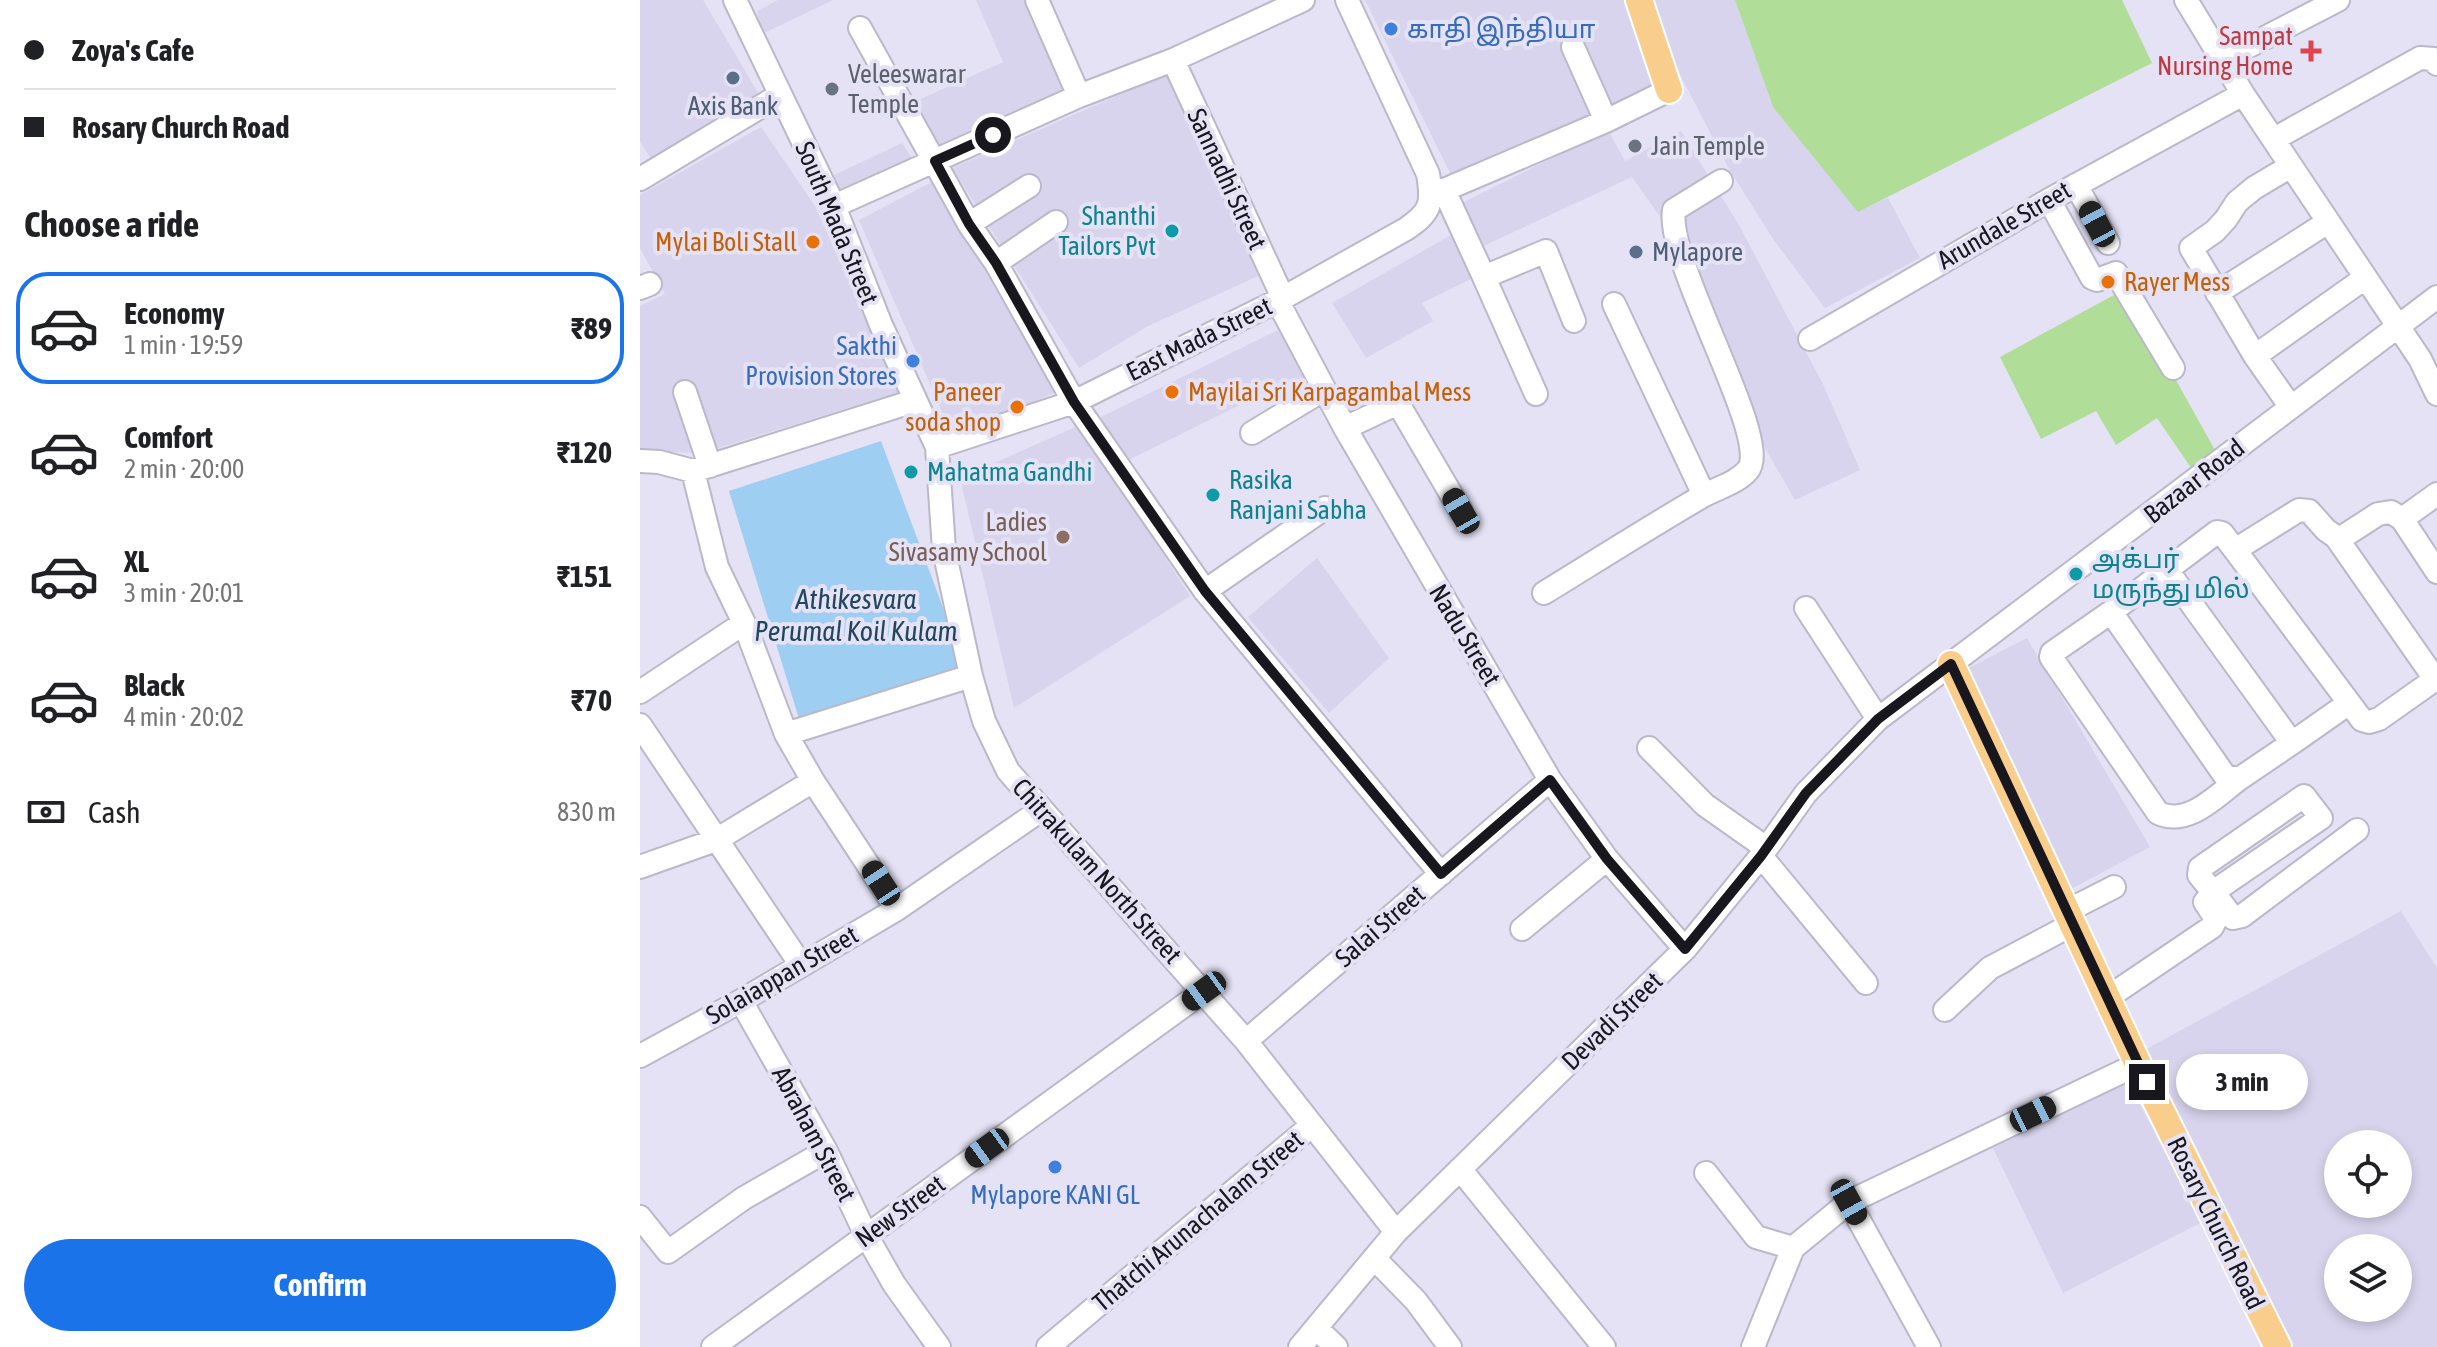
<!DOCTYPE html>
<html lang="en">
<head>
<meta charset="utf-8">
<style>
  :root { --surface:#fff; --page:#f6f6f6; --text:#202124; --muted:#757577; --line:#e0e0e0; --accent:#1a73e8 }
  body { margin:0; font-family:"Asap Condensed","Noto Sans Tamil",sans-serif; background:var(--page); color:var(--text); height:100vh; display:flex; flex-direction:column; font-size:30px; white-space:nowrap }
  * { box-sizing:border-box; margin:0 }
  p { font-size:26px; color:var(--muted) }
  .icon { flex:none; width:44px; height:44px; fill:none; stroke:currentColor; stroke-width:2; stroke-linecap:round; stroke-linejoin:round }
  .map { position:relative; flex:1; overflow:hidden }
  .side { display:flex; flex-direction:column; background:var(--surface); width:640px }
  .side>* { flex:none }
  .banner { display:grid; align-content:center; height:176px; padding:0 24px; background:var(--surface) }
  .buttons { position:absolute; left:1684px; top:1130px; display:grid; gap:16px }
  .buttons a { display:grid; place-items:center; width:88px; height:88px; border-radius:50%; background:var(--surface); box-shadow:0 4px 12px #0003; font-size:40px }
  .end { position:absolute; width:36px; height:36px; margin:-18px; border:10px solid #18171d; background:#fff; box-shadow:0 0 0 4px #fff }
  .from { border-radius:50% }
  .bubble { position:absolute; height:56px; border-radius:28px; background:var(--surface); box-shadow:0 4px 12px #0003; font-size:26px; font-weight:700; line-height:56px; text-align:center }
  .car { position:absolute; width:24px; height:48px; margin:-24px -12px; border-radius:10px; box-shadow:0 0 6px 2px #0007; background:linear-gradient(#222 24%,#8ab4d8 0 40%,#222 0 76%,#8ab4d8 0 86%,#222 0) }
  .banner b { display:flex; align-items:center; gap:28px; height:76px; font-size:30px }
  .banner b+b { border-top:2px solid var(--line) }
  .banner i { width:20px; height:20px; background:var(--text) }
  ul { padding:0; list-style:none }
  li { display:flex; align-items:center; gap:24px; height:112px; margin:0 16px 12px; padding:0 8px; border:4px solid transparent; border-radius:32px }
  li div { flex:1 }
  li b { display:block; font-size:30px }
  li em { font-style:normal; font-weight:700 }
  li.active { border-color:var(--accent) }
  li>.icon { width:72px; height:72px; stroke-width:1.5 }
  h2 { padding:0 24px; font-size:36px; line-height:96px }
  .pay { display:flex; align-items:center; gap:20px; height:88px; padding:0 24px; font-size:30px }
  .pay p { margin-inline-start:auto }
  .cta { display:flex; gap:16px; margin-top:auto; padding:16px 24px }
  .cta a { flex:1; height:92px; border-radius:48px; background:var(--accent); color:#fff; font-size:32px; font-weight:700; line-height:92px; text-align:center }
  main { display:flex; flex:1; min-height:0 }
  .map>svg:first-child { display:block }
  .built { fill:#d8d4ed; fill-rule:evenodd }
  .green { fill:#b0dd98 }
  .water { fill:#9ecff2 }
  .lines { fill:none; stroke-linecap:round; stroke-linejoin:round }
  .minor-casing { stroke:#bab8c9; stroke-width:26 }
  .major-casing { stroke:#fff; stroke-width:30 }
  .minor { stroke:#fff; stroke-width:22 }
  .major { stroke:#f9ce8d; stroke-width:26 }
  .route { stroke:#18171d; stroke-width:10 }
  .shop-dot { fill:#3f7fe0; stroke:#e4e2f4; stroke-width:3 }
  .health-dot { fill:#e0444e; stroke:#e4e2f4; stroke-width:3 }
  .service-dot { fill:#5c6f8a; stroke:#e4e2f4; stroke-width:3 }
  .worship-dot { fill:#6b7280; stroke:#e4e2f4; stroke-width:3 }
  .culture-dot { fill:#0f9aa8; stroke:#e4e2f4; stroke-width:3 }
  .food-dot { fill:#e8710a; stroke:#e4e2f4; stroke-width:3 }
  .education-dot { fill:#8d6e63; stroke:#e4e2f4; stroke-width:3 }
  .labels { text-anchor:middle; stroke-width:8; stroke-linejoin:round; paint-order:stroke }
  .shop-label { font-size:26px; fill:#366cbe; stroke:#e4e2f4; text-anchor:start }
  .health-label { font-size:26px; fill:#be3a42; stroke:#e4e2f4; text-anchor:end }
  .worship-label { font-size:26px; fill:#5b616d; stroke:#e4e2f4; text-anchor:start }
  .service-label { font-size:26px; fill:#4e5e75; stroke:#e4e2f4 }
  .street-label { font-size:26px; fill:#18171d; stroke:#e4e2f4 }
  .culture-label { font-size:26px; fill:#0d838f; stroke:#e4e2f4; text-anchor:start }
  .food-label { font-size:26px; fill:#c56008; stroke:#e4e2f4; text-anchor:end }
  .education-label { font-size:26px; fill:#785e54; stroke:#e4e2f4; text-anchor:end }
  .water-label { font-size:28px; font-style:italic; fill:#21465f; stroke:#e4e2f4 }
</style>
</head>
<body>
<main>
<section class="side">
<div class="banner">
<b><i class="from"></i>Zoya's Cafe</b>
<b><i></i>Rosary Church Road</b>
</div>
<h2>Choose a ride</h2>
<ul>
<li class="active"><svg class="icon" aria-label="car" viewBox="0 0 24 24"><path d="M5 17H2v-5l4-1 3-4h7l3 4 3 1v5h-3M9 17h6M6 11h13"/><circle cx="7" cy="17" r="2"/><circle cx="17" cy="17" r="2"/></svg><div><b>Economy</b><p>1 min · 19:59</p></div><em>₹89</em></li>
<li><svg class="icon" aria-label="car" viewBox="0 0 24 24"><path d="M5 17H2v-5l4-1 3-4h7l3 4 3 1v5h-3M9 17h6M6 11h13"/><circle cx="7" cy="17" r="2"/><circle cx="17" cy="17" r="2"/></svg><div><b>Comfort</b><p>2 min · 20:00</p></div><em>₹120</em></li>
<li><svg class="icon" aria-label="car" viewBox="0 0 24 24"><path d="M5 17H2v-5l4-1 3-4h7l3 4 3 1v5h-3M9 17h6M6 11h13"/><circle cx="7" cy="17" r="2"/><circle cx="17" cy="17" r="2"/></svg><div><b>XL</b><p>3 min · 20:01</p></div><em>₹151</em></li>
<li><svg class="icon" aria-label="car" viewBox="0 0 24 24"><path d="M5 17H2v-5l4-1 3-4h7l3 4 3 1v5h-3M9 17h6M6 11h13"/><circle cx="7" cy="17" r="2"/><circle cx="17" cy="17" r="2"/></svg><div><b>Black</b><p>4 min · 20:02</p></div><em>₹70</em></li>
</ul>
<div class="pay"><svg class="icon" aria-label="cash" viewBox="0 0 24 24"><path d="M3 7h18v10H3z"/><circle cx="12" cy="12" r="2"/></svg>Cash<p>830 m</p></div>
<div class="cta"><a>Confirm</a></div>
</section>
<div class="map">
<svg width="1797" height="1347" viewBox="0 0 1797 1347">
  <rect width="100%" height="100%" fill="#e4e2f4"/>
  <path class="built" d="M0,0H63L123,101L13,163L0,141Z
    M138,0H193L122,34L117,11Z
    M336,0H390L430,97L299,153L276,101L363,62Z
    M725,0H989L1019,87L821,181L811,175Z
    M1011,0H1095L1133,107L1218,211L1248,198L1280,258L1185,308L1133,239L1088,167L1020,36Z
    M534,71L625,273L508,326L439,368L312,168Z
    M121,127L175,206L259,392L62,453L0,451V306L25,294L0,248V195Z
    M968,130L985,161L1041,131L1100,227L1183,384L1220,470L1155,500L1060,335L1047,255L992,177L826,254L837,276L782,303L793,321L726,358L692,303L811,235L814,207Z
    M262,143L275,163L204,197L190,177Z
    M292,182L419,391L312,435L219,220Z
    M638,330L667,380L635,400L628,391L489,460L459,418Z
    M440,425L550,596L374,708L320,478Z
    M677,558L749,658L689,713L608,617Z
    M1387,638L1510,847L1429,890L1319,673Z
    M1761,911L1797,968V1347H1648L1497,1054ZM1698,1144H1758V1204H1698ZM1698,1248H1758V1308H1698Z
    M1486,1078L1562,1222L1423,1293L1353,1148Z"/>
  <path class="green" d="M1095,0H1482L1512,63L1218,212L1133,107Z
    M1485,289L1580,459L1558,478L1517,418L1476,445L1456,411L1401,439L1360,357Z"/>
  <path class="water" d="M241,441L327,672L160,722L89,491Z"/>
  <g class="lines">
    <g class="minor-casing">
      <path id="minor" d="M95,0L194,206L241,325L297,447L304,550L331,676L344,721L368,771L606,1041L756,1232
        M397,0L439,96
        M1546,0L1603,94L1780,359L1797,394
        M220,28L329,224L356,263L434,402L565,591L801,874
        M933,47L966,121
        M533,60L643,298
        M1582,60L1698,0
        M1634,139L1780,58L1794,59L1797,64
        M0,179L140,95
        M1436,185L1468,243
        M791,190H804L966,121L1029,90
        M804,190L844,277L906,251L934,321
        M1409,200L1452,278L1457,280L1476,273L1533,368
        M194,206L439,96L533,60L663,0
        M329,224L389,186
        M356,263L416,222
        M844,277L896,394
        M0,288L10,284
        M1577,293L1688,222
        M637,300L705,428L910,780L967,859L1045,949
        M974,304L1064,495
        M1170,339L1409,200L1603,94
        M1615,356L1725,278
        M45,392L70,466
        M1650,406L1615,356L1551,248L1575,231L1586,219L1597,202L1614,188L1651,166
        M705,428L756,404L763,412L821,511
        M612,433L683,390
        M297,447L434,402L643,298L766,229C791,212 793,204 788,174L707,0
        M0,461L19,462L53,471L274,401
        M53,471L77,567L104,623L146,734L173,781L257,909
        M1762,519L1797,494
        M1696,537L1795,679
        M1595,550L1659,510L1669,511L1686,530L1696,537L1704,536L1738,514L1751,512L1762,519L1797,572
        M1527,570L1652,743L1709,703
        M565,591L685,508
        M904,593C956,561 1008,528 1061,497C1076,488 1096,484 1108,470C1133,439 1025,263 1034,210L1081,181
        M1166,608L1238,719
        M1471,612L1585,776L1599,779L1652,743
        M0,692L104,623
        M0,725L161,965
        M146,734L331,676
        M1009,748L1065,805L1126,848
        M1599,779C1576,796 1548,827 1518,813L1411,657L1412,653L1471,612L1577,532L1582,533L1595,550L1722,720L1729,722L1739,719L1797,678
        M1121,856L1226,983
        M0,867L76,840L173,781
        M1427,911L1474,887
        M882,929L967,859
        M1467,998L1572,927L1576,919L1565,902L1573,892L1559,875L1560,868L1664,796L1681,818L1573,892L1593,918L1602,916L1717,830
        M101,1001L186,1151L226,1235L254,1284L299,1347
        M1305,1010L1350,968L1433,924
        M606,1041L910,780
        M0,1056L101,1001L257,909L401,810
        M820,1169L964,1347
        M1066,1173L1116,1237L1153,1248
        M1209,1202L1289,1347
        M0,1217L28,1252L104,1198L186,1151
        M734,1258L776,1301L810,1347
        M676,1328L696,1347
        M73,1347L564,991
        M408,1347L671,1126
        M660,1347L756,1232L1045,949L1121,856L1166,793L1238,719L1797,297
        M1113,1347L1153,1248L1209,1202L1498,1064"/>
    </g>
    <g class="major-casing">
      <path id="major" d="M999,0L1029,90
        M1311,664L1498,1064L1638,1347"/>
    </g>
    <use href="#minor" class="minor"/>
    <use href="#major" class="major"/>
  </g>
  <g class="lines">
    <path class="route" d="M353,135L295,161L329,224L356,263L434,402L565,591L801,874L910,780L967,859L1045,949L1121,856L1166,793L1238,719L1311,664L1507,1082"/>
  </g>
  <g class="shop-dot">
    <circle cx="751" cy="29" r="8"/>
    <circle cx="273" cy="361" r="8"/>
    <circle cx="415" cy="1167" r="8"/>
  </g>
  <path class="health-dot" d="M1667 39h8v8h8v8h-8v8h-8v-8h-8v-8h8z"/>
  <g class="service-dot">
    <circle cx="93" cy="78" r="8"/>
    <circle cx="996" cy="252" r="8"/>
  </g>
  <g class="worship-dot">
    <circle cx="192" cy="89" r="8"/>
    <circle cx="995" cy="146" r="8"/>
  </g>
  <g class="culture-dot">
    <circle cx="532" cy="231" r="8"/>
    <circle cx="271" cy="472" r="8"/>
    <circle cx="573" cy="495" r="8"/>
    <circle cx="1436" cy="574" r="8"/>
  </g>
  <g class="food-dot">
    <circle cx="173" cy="242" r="8"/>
    <circle cx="1468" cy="282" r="8"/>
    <circle cx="532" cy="392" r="8"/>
    <circle cx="377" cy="407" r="8"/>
  </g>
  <circle class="education-dot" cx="423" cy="537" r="8"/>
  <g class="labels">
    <g class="shop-label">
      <text x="767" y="38">காதி இந்தியா</text>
      <text x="257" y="355" text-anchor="end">Sakthi<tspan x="257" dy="30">Provision Stores</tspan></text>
      <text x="415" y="1204" text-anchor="middle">Mylapore KANI GL</text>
    </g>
    <g class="health-label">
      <text x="1653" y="45">Sampat<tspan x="1653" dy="30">Nursing Home</tspan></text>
    </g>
    <g class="worship-label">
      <text x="208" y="83">Veleeswarar<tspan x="208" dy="30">Temple</tspan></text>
      <text x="1011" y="155">Jain Temple</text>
    </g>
    <g class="service-label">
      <text x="93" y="115">Axis Bank</text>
      <text x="1012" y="261" text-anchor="start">Mylapore</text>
    </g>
    <g class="street-label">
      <text transform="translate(587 179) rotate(65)" y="9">Sannadhi Street</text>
      <text transform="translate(197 223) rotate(67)" y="9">South Mada Street</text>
      <text transform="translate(1364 225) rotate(-30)" y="9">Arundale Street</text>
      <text transform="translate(559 339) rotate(-26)" y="9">East Mada Street</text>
      <text transform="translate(1554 481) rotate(-38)" y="9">Bazaar Road</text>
      <text transform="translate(825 635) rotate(59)" y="9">Nadu Street</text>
      <text transform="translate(457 871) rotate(48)" y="9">Chitrakulam North Street</text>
      <text transform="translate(740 926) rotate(-41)" y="9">Salai Street</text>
      <text transform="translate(142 975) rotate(-30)" y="9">Solaiappan Street</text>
      <text transform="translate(972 1021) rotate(-44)" y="9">Devadi Street</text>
      <text transform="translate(174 1134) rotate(62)" y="9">Abraham Street</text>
      <text transform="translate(260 1211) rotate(-36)" y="9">New Street</text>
      <text transform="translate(558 1221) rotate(-40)" y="9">Thatchi Arunachalam Street</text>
      <text transform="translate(1576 1223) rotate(64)" y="9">Rosary Church Road</text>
    </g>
    <g class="culture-label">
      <text x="516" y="225" text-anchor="end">Shanthi<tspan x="516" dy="30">Tailors Pvt</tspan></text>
      <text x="287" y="481">Mahatma Gandhi</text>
      <text x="589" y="489">Rasika<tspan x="589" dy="30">Ranjani Sabha</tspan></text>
      <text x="1452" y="568">அக்பர்<tspan x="1452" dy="30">மருந்து மில்</tspan></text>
    </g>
    <g class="food-label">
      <text x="157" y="251">Mylai Boli Stall</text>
      <text x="1484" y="291" text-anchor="start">Rayer Mess</text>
      <text x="361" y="401">Paneer<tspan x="361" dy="30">soda shop</tspan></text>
      <text x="548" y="401" text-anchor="start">Mayilai Sri Karpagambal Mess</text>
    </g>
    <g class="education-label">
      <text x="407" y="531">Ladies<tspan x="407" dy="30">Sivasamy School</tspan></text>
    </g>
    <g class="water-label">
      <text x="216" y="609">Athikesvara<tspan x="216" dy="32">Perumal Koil Kulam</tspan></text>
    </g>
  </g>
</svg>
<div class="buttons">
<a><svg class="icon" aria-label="locate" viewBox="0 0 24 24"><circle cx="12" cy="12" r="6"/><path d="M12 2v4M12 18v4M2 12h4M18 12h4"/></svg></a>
<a><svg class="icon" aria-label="layers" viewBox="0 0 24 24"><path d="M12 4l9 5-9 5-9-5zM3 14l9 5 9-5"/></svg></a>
</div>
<i class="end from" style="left:353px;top:135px"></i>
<i class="end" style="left:1507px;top:1082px"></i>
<div class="bubble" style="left:1536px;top:1054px;width:132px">3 min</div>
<i class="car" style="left:1457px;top:224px;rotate:332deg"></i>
<i class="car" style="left:821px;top:511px;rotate:330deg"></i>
<i class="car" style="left:241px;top:883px;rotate:327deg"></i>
<i class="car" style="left:564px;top:991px;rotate:234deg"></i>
<i class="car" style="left:1393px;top:1114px;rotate:64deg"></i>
<i class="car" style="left:347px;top:1148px;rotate:234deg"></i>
<i class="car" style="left:1209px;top:1202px;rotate:151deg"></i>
</div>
</main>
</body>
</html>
